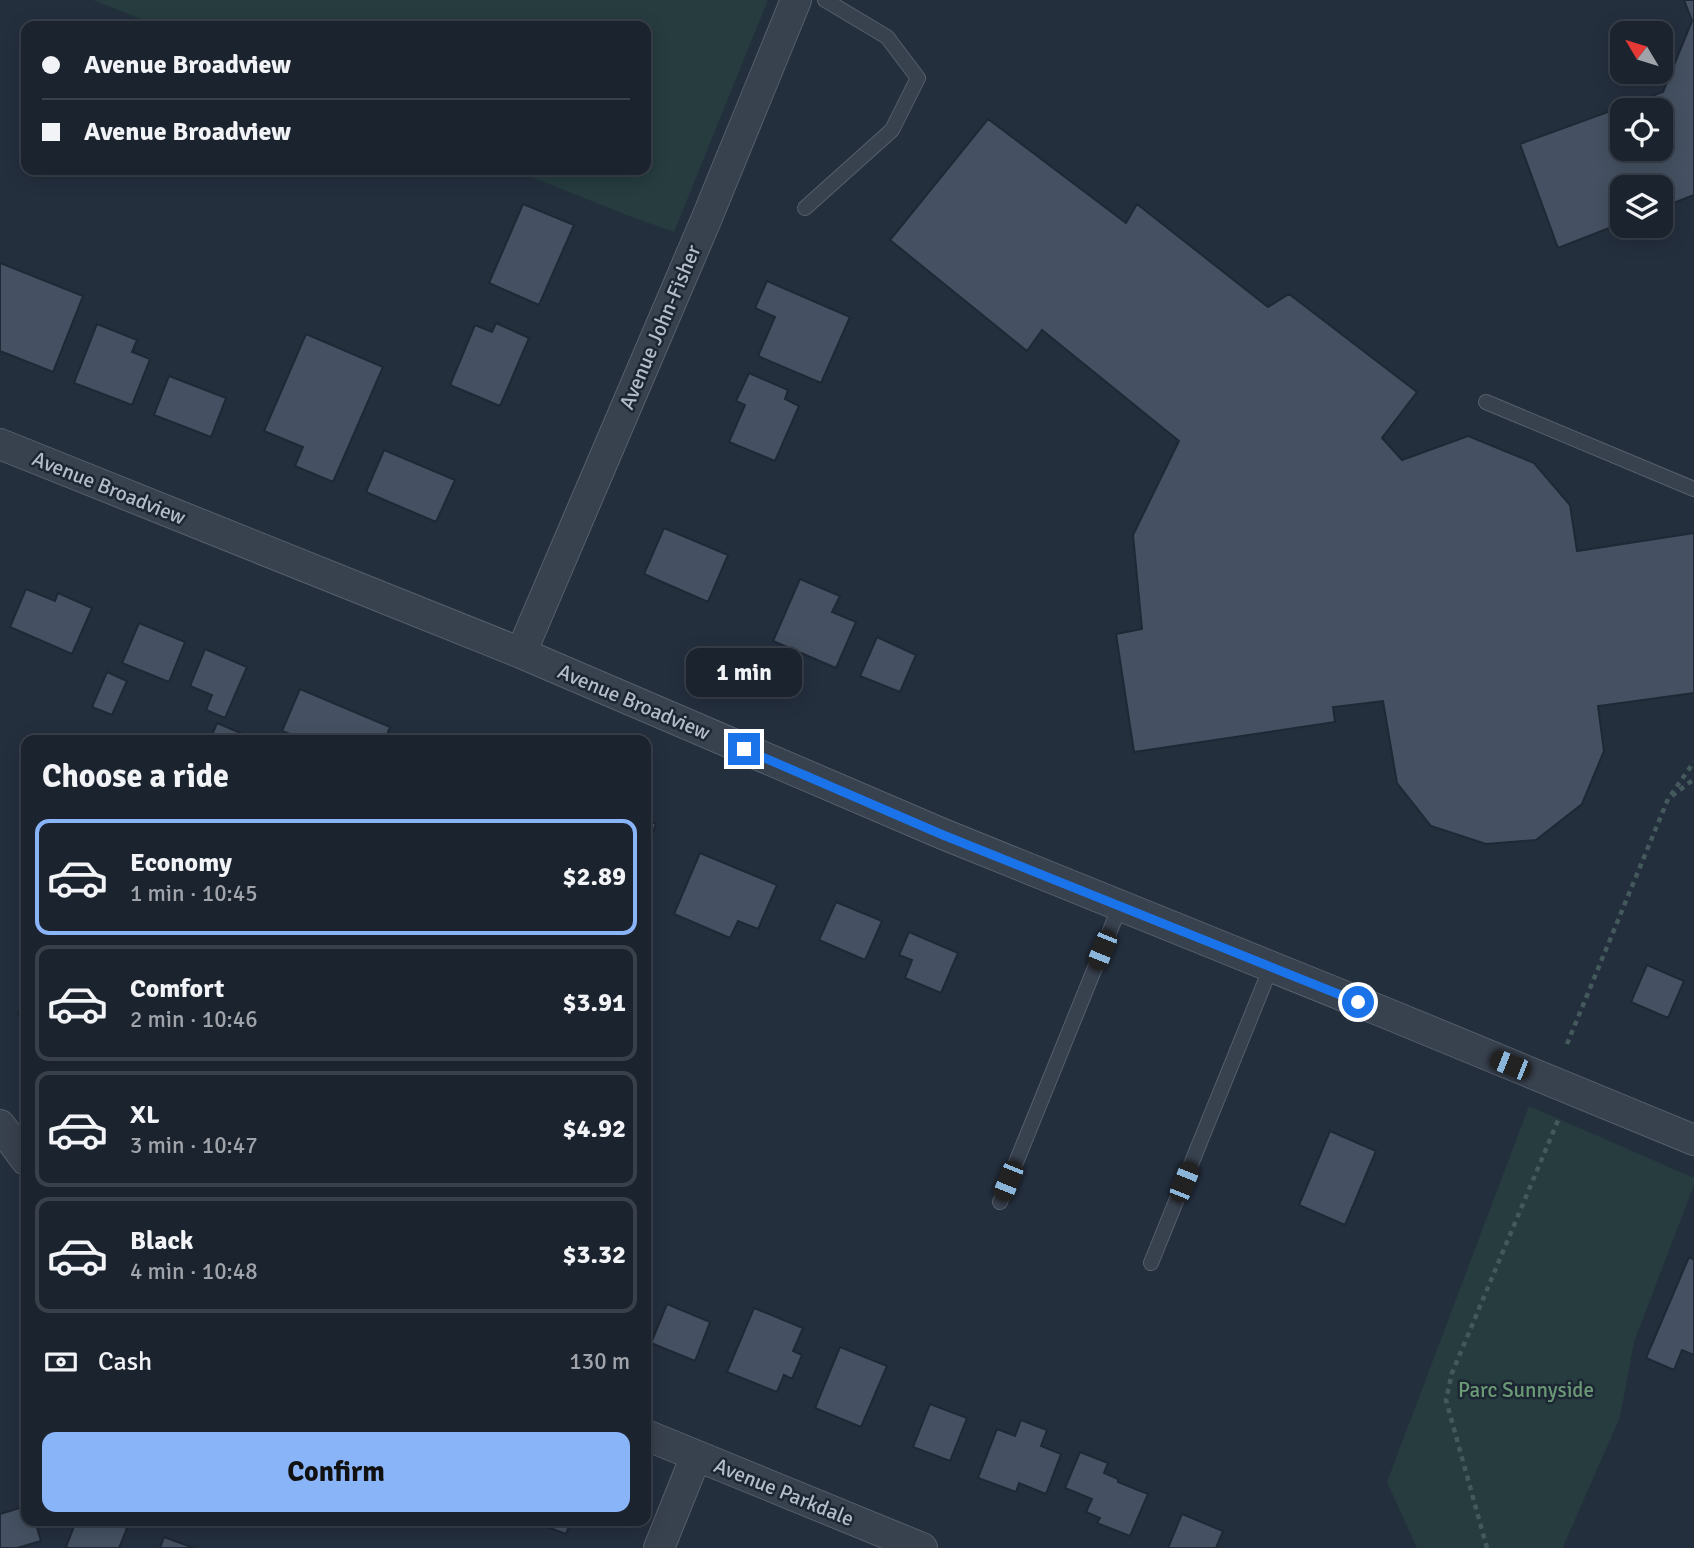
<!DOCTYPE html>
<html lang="en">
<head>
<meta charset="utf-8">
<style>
  :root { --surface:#1b232e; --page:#282f3a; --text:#f1f3f6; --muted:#a0a4aa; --line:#39404a; --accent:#8ab4f8 }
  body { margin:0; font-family:Signika,sans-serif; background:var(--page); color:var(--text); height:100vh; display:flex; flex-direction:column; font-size:26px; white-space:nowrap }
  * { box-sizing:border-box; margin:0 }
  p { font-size:23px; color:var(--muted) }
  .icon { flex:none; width:38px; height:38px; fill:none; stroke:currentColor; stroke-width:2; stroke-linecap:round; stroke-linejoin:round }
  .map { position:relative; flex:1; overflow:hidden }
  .sheet { position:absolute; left:21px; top:735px; width:630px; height:791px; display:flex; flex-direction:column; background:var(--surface); border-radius:14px; box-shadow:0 4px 18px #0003,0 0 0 2px var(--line) }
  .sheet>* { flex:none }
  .top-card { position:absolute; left:21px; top:21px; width:630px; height:154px; border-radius:14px; box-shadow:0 4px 18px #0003,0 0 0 2px var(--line); display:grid; align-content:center; height:154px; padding:0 21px; background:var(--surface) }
  .needle { width:46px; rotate:308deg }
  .fabs { position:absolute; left:1610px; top:21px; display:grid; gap:14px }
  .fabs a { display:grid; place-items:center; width:63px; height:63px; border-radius:14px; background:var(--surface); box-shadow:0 4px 18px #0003,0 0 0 2px var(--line); font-size:35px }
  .end { position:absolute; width:32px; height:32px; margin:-16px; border:9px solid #1a73e8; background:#fff; box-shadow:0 0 0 4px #fff }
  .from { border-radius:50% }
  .bubble { position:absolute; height:49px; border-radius:14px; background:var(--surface); box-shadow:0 4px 18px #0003,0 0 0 2px var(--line); font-size:23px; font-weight:700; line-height:49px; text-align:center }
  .car { position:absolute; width:21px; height:42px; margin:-21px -10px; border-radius:9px; box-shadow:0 0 5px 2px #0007; background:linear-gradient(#222 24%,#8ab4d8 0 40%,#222 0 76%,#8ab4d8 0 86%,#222 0) }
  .top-card b { display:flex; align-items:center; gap:24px; height:66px; font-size:26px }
  .top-card b+b { border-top:2px solid var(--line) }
  .top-card i { width:18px; height:18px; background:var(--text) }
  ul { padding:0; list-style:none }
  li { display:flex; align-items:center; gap:21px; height:116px; margin:0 14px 10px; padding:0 7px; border:4px solid var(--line); border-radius:14px }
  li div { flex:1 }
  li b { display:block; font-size:26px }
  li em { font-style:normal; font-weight:700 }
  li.current { border-color:var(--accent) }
  li>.icon { width:63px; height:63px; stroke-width:1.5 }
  h2 { padding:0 21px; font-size:32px; line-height:84px }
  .pay { display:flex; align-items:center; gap:18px; height:77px; padding:0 21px; font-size:26px }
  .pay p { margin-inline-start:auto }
  .primary-button { display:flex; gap:14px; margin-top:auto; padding:14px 21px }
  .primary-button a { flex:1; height:80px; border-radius:14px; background:var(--accent); color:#111; font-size:28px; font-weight:700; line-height:80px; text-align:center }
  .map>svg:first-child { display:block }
  .green { fill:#263c3f }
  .building { fill:#455162; stroke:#1f2835; stroke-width:2; fill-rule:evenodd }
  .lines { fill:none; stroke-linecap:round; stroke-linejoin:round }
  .lane-casing { stroke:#565f6c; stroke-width:16 }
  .street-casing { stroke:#565f6c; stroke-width:32 }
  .path { stroke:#44595c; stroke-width:4.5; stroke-dasharray:5 5; stroke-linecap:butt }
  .lane { stroke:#38414e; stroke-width:14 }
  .street { stroke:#38414e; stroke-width:30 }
  .route { stroke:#1a73e8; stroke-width:9 }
  .labels { text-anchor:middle; stroke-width:5; stroke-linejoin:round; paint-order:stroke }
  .street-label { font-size:21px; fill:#b4bcc9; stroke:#1d2633 }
  .park-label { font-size:21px; fill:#6b9a76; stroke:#1d2633 }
</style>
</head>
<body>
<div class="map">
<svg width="1694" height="1548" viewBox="0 0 1694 1548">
  <rect width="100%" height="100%" fill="#242f3e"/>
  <path class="green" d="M93,0H768L674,232L629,216L514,170H646V26H158Z
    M1529,1106L1694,1178V1185L1634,1342L1620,1417L1563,1547L1564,1548H1417L1387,1482Z"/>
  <path class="building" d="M1684,0H1694V195L1661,208V187H1622V223L1558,248L1520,144L1663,92L1692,21ZM1622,110H1661V149H1622Z
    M988,119L1126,223L1137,204L1268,307L1289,294L1417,392L1382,438L1402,460L1468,436L1534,463L1570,505L1577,551L1694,533V693L1598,706L1604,751L1582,804L1536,840L1486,844L1431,826L1397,783L1383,701L1333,707L1335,722L1134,752L1116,634L1142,629L1133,535L1179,441L1042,330L1027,351L890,240Z
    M523,204L574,225L539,305L489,283Z
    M0,263L83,296L53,372L0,351Z
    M767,281L850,317L821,383L758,356L775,317L755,308Z
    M496,323L529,338L500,406L450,385L475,325L492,332Z
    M97,324L137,340L132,352L150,359L132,405L74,383Z
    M306,334L383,367L333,482L295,466L303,447L264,431Z
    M749,373L788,390L785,399L799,406L775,461L729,442L745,405L736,401Z
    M169,376L226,398L211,437L154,415Z
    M384,450L455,480L436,522L366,492Z
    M664,528L728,555L708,602L644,574Z
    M800,579L840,596L832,612L856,622L836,668L773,641Z
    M26,589L55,601L58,593L92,608L72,654L10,627Z
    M139,623L185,642L169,682L122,663Z
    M877,637L916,655L900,692L860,676Z
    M205,649L247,667L225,718L206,710L212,695L190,686Z
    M107,672L127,681L112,715L92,707Z
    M300,689L390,727L385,740H300V738L282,731Z
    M217,723L243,734L240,740H210Z
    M646,820L656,824L646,848Z
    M700,853L777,885L758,929L738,921L730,938L674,914Z
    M836,902L882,921L865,960L819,940Z
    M909,932L958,953L941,993L905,978L912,960L899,955Z
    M1647,965L1684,981L1668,1018L1631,1002Z
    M26,1006V1023L18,1013Z
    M1330,1131L1376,1151L1345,1225L1299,1205Z
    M1689,1257L1694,1260V1355L1682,1350L1674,1370L1646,1358Z
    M667,1304L710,1322L695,1361L651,1343Z
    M754,1308L803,1328L793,1351L802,1355L792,1379L784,1375L777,1392L727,1372Z
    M840,1347L887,1366L861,1427L815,1408Z
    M930,1404L967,1418L950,1461L913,1447Z
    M1021,1420L1047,1430L1041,1446L1061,1454L1046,1494L1019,1483L1016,1492L978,1478L997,1429L1015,1436Z
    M1080,1452L1108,1463L1104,1473L1118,1479V1482L1148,1494L1130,1536L1097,1523L1100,1518L1086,1512L1092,1499L1065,1488Z
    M26,1506V1521H35L41,1541L17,1548H0V1514Z
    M1182,1514L1223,1531L1216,1548H1168Z
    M76,1521H107L127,1528L119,1548H68L66,1547Z
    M532,1521H571L566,1534Z
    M164,1537L194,1548H160Z"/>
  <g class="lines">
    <g class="lane-casing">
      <path id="lane" d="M805,208L892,130L918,78L887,37L825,0
        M1486,402L1694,489
        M1000,1202L1120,906
        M1151,1263L1271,967"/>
    </g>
    <g class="street-casing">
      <path id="street" d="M0,444L521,653L943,834L1381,1011L1694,1140
        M521,653L706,220L796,0
        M0,1125L26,1160
        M646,1435L922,1548
        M659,1548L696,1456"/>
    </g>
    <path class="path" d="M1672,796L1694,779
      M1567,1044L1668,799L1694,762
      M1487,1548L1446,1400L1452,1373L1559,1118"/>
    <use href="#lane" class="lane"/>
    <use href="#street" class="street"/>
  </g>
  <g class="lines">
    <path class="route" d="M744,749L943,835L1358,1002"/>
  </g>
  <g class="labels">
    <g class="street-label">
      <text transform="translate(660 327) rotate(-67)" y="7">Avenue John-Fisher</text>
      <text transform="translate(109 488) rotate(22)" y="7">Avenue Broadview</text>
      <text transform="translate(634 702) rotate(23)" y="7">Avenue Broadview</text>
      <text transform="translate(784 1492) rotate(22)" y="7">Avenue Parkdale</text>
    </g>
    <g class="park-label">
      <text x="1526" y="1397">Parc Sunnyside</text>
    </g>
  </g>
</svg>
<div class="fabs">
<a><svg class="needle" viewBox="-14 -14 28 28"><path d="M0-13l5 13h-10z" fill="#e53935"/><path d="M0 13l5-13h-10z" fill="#a0a4aa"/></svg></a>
<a><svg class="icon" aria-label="locate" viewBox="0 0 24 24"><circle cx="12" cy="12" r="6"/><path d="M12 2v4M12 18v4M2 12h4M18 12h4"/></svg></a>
<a><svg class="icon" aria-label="layers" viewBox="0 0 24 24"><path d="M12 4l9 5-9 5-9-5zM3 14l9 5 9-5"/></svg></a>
</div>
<i class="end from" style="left:1358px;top:1002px"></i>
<i class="end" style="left:744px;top:749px"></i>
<div class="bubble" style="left:686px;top:648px;width:116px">1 min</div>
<i class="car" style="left:1102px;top:950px;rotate:202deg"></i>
<i class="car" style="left:1510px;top:1065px;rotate:292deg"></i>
<i class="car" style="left:1008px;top:1181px;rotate:202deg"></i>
<i class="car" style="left:1184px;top:1182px;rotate:22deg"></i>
<div class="top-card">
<b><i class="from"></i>Avenue Broadview</b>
<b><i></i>Avenue Broadview</b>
</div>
<section class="sheet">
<h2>Choose a ride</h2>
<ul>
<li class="current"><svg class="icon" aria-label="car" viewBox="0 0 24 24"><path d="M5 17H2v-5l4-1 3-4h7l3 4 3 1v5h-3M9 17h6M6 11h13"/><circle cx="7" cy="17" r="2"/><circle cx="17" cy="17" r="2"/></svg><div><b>Economy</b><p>1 min · 10:45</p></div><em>$2.89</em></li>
<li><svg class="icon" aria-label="car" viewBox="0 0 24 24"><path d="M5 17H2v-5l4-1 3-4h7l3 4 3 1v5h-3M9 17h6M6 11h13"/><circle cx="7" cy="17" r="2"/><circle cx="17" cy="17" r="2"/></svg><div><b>Comfort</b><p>2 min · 10:46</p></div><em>$3.91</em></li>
<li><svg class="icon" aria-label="car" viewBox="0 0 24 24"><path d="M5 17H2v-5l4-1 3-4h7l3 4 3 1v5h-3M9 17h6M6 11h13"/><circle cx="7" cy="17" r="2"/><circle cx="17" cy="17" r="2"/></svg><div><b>XL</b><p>3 min · 10:47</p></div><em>$4.92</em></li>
<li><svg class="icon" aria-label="car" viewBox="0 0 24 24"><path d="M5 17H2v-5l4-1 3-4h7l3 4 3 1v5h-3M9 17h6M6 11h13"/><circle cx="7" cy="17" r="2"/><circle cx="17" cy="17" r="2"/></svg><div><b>Black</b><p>4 min · 10:48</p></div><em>$3.32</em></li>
</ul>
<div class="pay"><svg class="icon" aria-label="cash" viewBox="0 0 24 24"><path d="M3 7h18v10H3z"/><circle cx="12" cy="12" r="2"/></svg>Cash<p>130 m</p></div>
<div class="primary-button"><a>Confirm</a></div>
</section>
</div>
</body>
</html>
